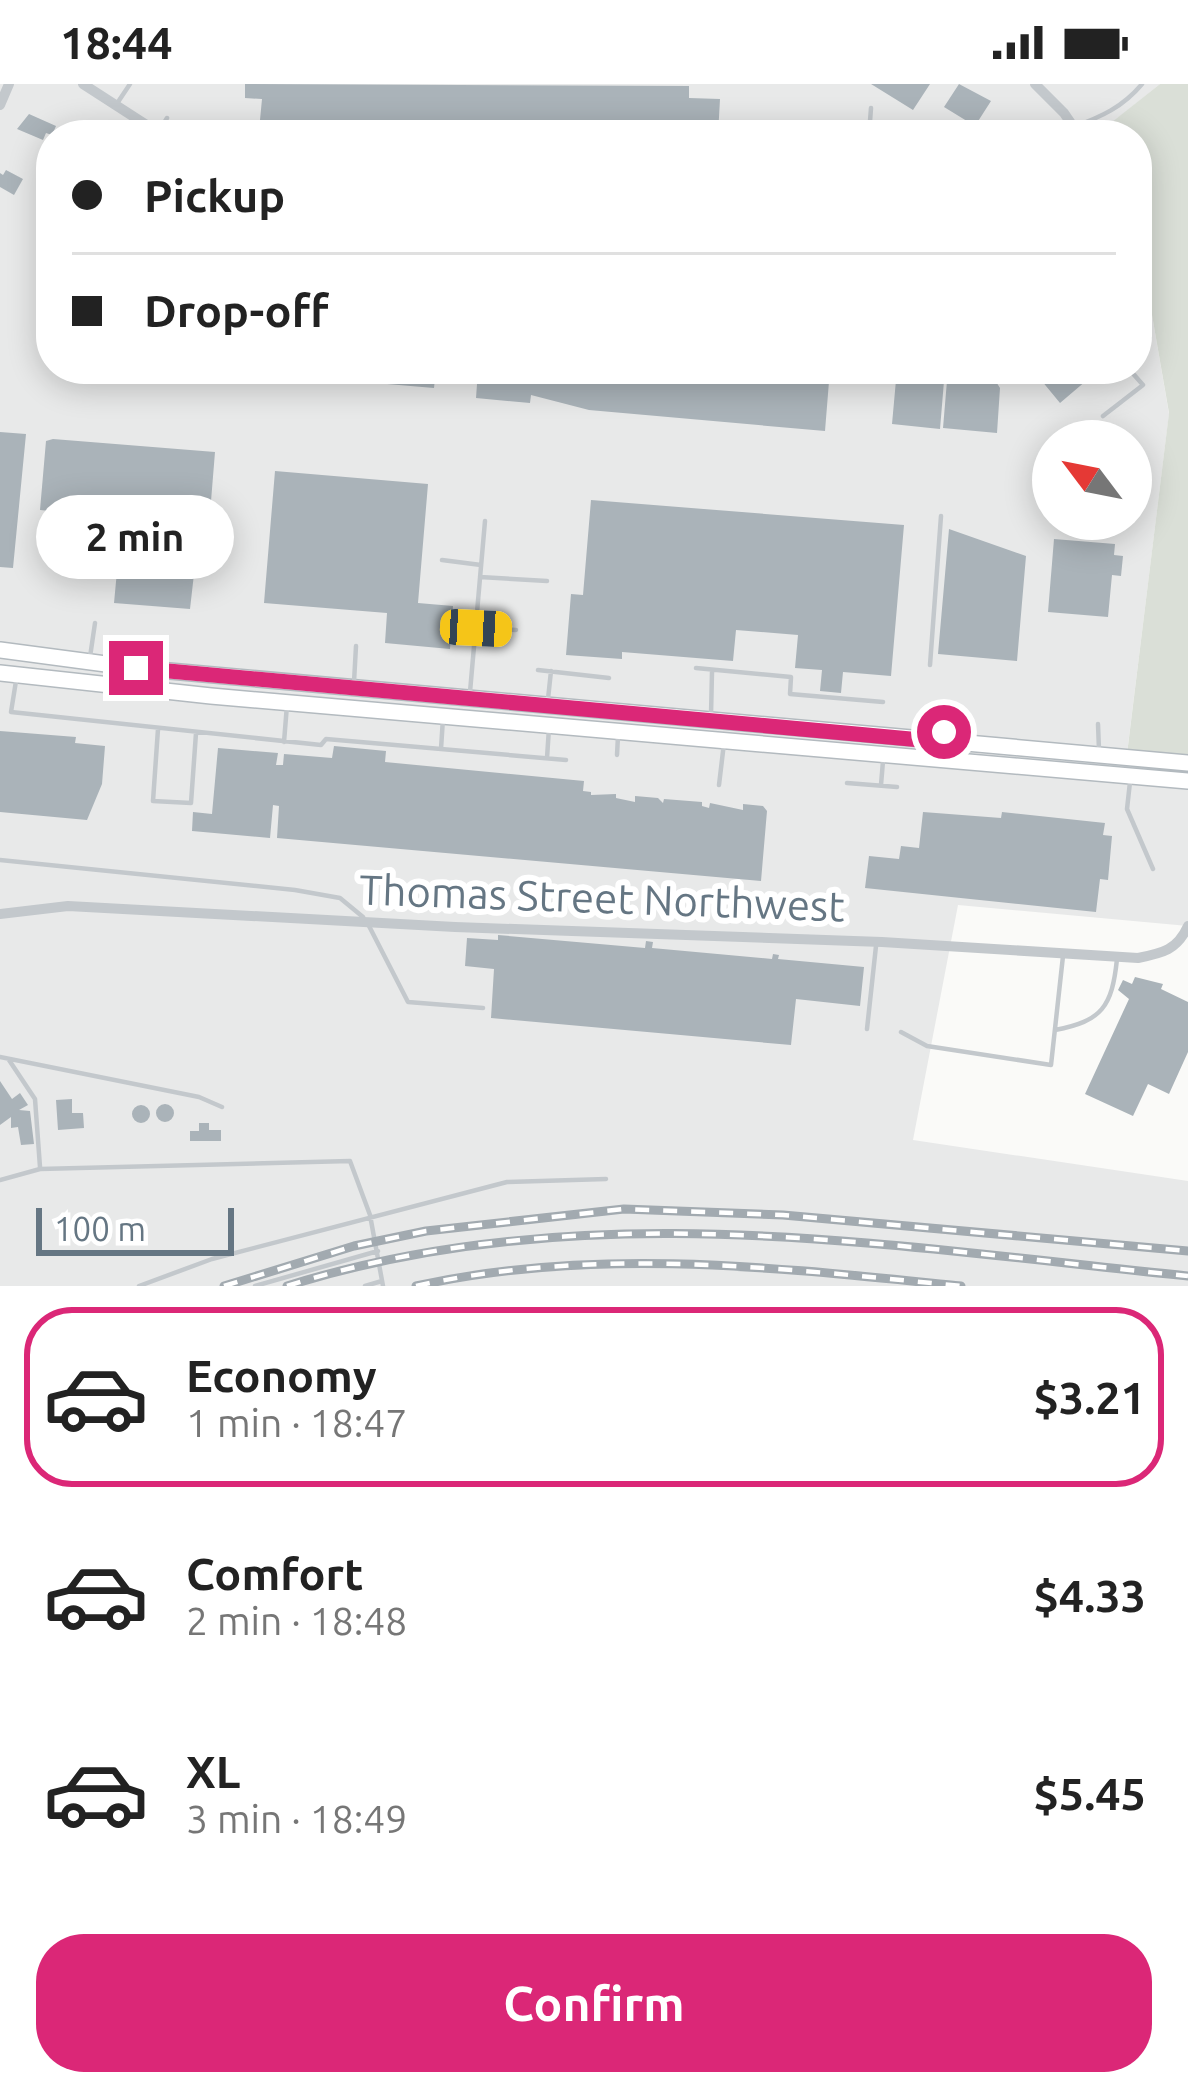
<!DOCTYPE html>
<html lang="en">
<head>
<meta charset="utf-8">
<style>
  :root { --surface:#fff; --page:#f6f6f6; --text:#222; --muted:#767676; --line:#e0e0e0; --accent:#db2777 }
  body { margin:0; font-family:Ubuntu,sans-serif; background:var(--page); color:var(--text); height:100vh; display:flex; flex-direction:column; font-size:45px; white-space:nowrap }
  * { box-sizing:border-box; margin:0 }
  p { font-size:39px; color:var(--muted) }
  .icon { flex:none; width:66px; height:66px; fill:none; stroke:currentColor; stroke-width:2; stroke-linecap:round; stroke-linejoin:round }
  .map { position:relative; height:1202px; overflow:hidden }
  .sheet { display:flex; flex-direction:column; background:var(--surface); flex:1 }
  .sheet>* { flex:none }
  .hud { position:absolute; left:36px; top:36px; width:1116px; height:264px; border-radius:48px; box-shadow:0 6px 30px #0003; display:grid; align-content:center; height:264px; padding:0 36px; background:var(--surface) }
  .needle { width:78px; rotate:302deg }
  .tools { position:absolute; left:1032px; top:336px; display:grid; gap:24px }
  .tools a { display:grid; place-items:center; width:120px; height:120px; border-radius:50%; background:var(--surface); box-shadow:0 6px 30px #0003; font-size:60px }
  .scale { position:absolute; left:36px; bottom:30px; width:198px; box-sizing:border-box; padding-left:12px; border:6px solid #657683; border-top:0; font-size:33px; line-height:42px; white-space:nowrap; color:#657683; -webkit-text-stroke:9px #fff; paint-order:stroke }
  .end { position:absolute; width:54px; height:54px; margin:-27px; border:15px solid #db2777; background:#fff; box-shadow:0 0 0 6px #fff }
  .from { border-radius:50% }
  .bubble { position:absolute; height:84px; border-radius:42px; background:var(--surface); box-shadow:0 6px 30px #0003; font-size:39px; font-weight:700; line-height:84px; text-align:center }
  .car { position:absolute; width:36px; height:72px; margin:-36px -18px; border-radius:15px; box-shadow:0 0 9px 3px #0007; background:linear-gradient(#f5c518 24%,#345 0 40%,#f5c518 0 76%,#345 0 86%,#f5c518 0) }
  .hud b { display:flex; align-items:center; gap:42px; height:114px; font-size:45px }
  .hud b+b { border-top:3px solid var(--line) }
  .hud i { width:30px; height:30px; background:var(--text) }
  ul { padding:21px 0 0; list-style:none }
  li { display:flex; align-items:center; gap:36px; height:180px; margin:0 24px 18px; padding:0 12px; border:6px solid transparent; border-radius:48px }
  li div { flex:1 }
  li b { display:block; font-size:45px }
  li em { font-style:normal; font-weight:700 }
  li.selected { border-color:var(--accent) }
  li>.icon { width:108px; height:108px; stroke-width:1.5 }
  .action { display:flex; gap:24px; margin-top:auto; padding:24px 36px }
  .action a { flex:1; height:138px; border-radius:48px; background:var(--accent); color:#fff; font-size:48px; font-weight:700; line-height:138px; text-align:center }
  .status { display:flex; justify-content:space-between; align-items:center; height:84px; padding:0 60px; background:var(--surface); direction:ltr }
  .status svg { height:33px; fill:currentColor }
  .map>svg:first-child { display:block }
  .built { fill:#e8e9e9; fill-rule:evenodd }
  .green { fill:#dadfd7 }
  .building { fill:#aab3b9 }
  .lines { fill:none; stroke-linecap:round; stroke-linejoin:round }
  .secondary-casing { stroke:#b3babf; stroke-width:18 }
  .lane { stroke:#c3c8cc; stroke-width:4.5 }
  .street { stroke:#c3c8cc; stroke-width:10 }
  .secondary { stroke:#fff; stroke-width:15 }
  .rail-casing { stroke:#a2aab0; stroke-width:9 }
  .rail { stroke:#fff; stroke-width:4.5; stroke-dasharray:14; stroke-linecap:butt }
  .route { stroke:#db2777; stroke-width:15 }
  .labels { text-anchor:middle; stroke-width:12; stroke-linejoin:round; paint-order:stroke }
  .street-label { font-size:42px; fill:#657683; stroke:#fff }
</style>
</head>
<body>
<div class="status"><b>18:44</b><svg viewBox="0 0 49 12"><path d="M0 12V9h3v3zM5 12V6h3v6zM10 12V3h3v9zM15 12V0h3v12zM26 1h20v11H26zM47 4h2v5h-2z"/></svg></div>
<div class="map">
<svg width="1188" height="1202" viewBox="0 0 1188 1202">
  <rect width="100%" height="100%" fill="#fafaf8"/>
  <path class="built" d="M0,0H1160L1097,51H51V285H1137V217L1152,231L1169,330L1126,677L1188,674V842L958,821L913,1056L1188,1097V1202H0ZM1053,357H1131V435H1053Z"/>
  <path class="green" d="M1160,0H1188V674L1126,678L1169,329L1152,231L1137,217V51L1097,50Z"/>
  <path class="building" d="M245,0L689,2V14L720,15L718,51H274L275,37L260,36L262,15L245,14Z
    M871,0H930L913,26Z
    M959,0L991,17L975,42L944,23Z
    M29,30L56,42L52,51L46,49L43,56L17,45Z
    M6,86L23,95L14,111L0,103V89L3,91Z
    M1137,233L1152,254L1137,266Z
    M162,285H247L246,296L162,288Z
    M306,285H436L434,304L305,293Z
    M468,285L592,289L593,285H830L825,347L589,326L531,311L530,319L476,314L477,300H466Z
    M897,285H945L940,345L892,340Z
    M948,285H988L1000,304L997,349L943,344Z
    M1032,285H1100L1060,319Z
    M0,348L26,350L13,484L0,483Z
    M53,355L215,368L205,491L194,490L190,525L114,519L122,434L40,426L46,357Z
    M275,387L428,400L418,519L453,522L450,565L385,559L387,529L264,519Z
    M591,416L904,441L891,592L843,588L841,609L820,607L822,586L795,584L798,551L736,546L733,577L622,568V575L566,571L571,510L583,511Z
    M949,445L1026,472L1017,577L938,570Z
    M1054,455L1115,460L1114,471L1123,472L1121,492L1112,491L1108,533L1048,528Z
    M0,647L76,653L75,659L105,662L102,700L87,736L0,728Z
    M334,662L386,667L385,678L584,697L583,707L591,708V711L616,710V714L635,718V712L658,714L663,719L664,715L702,718V722L709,724L710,719L743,726V720L763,722L767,727L761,797L277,754L279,722L273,721L270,754L192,747L193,728L212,730L218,664L278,669L276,681H283L284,670L332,674Z
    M923,728L1001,734L1002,728L1105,739L1103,751L1112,752L1108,796L1100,795L1096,828L865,804L869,772L899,775L901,762L919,764Z
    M498,851L645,864L646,857L653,858L652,864L772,875L773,870L779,871L778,875L864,883L860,922L796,915L791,961L491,934L494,885L465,882L467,854L498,856Z
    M1135,893L1163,900L1161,905L1188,918V968L1169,1010L1148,1000L1133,1032L1085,1010L1129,915L1118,906L1123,896L1132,900Z
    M0,997L12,1015L20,1009L28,1021L19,1026L30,1027L34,1060L21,1061L18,1043L11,1044V1033L0,1041Z
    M72,1015V1029H83L84,1044L58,1046L56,1016Z
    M156 1029a9 9 0 1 1 18 0a9 9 0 1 1-18 0Z
    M132 1030a9 9 0 1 1 18 0a9 9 0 1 1-18 0Z
    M199,1039H209V1046H221V1057H190V1047H199Z"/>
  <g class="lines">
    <g class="secondary-casing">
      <path id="secondary" d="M0,566L136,584L1188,679
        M0,589L211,612L1188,697"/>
    </g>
    <path class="lane" d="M116,21L130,0
      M1073,43C1101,33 1123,23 1142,0
      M158,49L167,34
      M197,51L198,49
      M869,51L871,24
      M1103,332L1143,301L1129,285
      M442,476L481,481
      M480,493L547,497
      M476,544L516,546
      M90,573L95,539
      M930,581L941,432
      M696,584L791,593L790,610L883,618
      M538,586L609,594
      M16,597L11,628L321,661L326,655L566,676
      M354,598L356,562
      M470,608L485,437
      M548,615L551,587
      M711,631L712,588
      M1098,640L1099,666
      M158,645L153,717L191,719L196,649
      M943,652L946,623
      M284,658L287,621
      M441,665L443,634
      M617,671L618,652
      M547,674L549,644
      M1130,698L1127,725L1153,785
      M847,699L897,703
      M719,701L724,659
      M881,701L883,677
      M0,776L295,806L340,814L363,833
      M369,842L408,918L483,924
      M867,945L876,862
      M1055,946C1102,937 1112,923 1117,875
      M901,948L927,962L1051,981L1063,872
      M0,973L199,1013L222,1023
      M9,976L35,1015L40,1083
      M0,1096L40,1085L350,1077L370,1131L383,1202
      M139,1202L212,1175L507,1098L606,1095
      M255,1202L378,1167
      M365,1202L382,1197"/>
    <path class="street" d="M83,0L162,51
      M1035,0L1064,29L1079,51
      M0,21L9,0
      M0,830L68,822L455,843L882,858L1138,874C1163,869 1177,866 1188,842"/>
    <use href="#secondary" class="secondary"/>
    <g class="rail-casing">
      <path id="rail" d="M224,1202L354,1162L426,1147L624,1125L783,1131L1188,1167
        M287,1202C582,1109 887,1162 1188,1192
        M416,1202C596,1162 780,1184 961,1202"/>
    </g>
    <use href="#rail" class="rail"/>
  </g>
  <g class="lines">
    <path class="route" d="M136,584L943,658L944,648"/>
  </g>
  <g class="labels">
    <g class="street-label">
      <text transform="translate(602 814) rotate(2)" y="15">Thomas Street Northwest</text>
    </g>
  </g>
</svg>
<div class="tools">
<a><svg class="needle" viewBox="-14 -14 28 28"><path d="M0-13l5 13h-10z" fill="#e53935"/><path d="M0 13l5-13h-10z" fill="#767676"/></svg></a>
</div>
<div class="scale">100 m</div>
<i class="end from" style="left:944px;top:648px"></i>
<i class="end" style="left:136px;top:584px"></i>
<div class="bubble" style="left:36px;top:411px;width:198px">2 min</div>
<i class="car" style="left:476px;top:544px;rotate:93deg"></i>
<div class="hud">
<b><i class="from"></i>Pickup</b>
<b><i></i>Drop-off</b>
</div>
</div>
<section class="sheet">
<ul>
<li class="selected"><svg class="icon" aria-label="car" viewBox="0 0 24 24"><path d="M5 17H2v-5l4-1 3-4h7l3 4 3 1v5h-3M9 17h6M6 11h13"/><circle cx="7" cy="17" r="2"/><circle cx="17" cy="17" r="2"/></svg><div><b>Economy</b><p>1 min · 18:47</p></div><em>$3.21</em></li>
<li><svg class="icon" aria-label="car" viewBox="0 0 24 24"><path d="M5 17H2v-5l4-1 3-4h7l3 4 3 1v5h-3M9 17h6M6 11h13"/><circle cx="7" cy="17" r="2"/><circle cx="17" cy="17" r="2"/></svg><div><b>Comfort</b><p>2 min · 18:48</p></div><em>$4.33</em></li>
<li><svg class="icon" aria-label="car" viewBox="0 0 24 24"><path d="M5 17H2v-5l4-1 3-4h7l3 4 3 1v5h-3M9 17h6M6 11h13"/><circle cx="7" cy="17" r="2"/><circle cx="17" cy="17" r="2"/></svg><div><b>XL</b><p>3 min · 18:49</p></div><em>$5.45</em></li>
</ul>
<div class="action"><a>Confirm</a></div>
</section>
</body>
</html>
